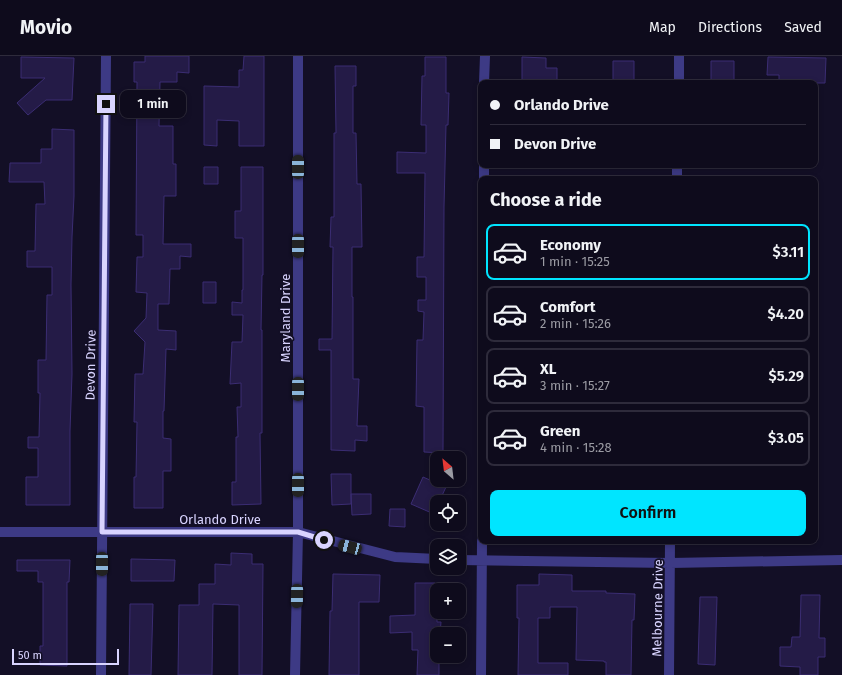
<!DOCTYPE html>
<html lang="en">
<head>
<meta charset="utf-8">
<style>
  :root { --surface:#0e0b1c; --page:#171425; --text:#f1f3f6; --muted:#9b9ba3; --line:#2e2b3b; --accent:#00e5ff }
  body { margin:0; font-family:"Fira Sans",sans-serif; background:var(--page); color:var(--text); height:100vh; display:flex; flex-direction:column; font-size:15px; white-space:nowrap }
  * { box-sizing:border-box; margin:0 }
  p { font-size:13px; color:var(--muted) }
  .icon { flex:none; width:22px; height:22px; fill:none; stroke:currentColor; stroke-width:2; stroke-linecap:round; stroke-linejoin:round }
  .map { position:relative; flex:1; overflow:hidden }
  .details { position:absolute; left:478px; top:120px; width:340px; height:368px; display:flex; flex-direction:column; background:var(--surface); border-radius:8px; box-shadow:0 2px 6px #0003,0 0 0 1px var(--line) }
  .details>* { flex:none }
  .guide { position:absolute; left:478px; top:24px; width:340px; height:88px; border-radius:8px; box-shadow:0 2px 6px #0003,0 0 0 1px var(--line); display:grid; align-content:center; height:88px; padding:0 12px; background:var(--surface) }
  .needle { width:26px; rotate:332deg }
  .tools { position:absolute; left:430px; top:395px; display:grid; gap:8px }
  .tools a { display:grid; place-items:center; width:36px; height:36px; border-radius:8px; background:var(--surface); box-shadow:0 2px 6px #0003,0 0 0 1px var(--line); font-size:20px }
  .scale { position:absolute; left:12px; bottom:10px; width:107px; box-sizing:border-box; padding-left:4px; border:2px solid #d9d4ff; border-top:0; font-size:11px; line-height:14px; white-space:nowrap; color:#d9d4ff; -webkit-text-stroke:3px #130f26; paint-order:stroke }
  .end { position:absolute; width:18px; height:18px; margin:-9px; border:5px solid #d9d4ff; background:#111; box-shadow:0 0 0 2px #111 }
  .from { border-radius:50% }
  .bubble { position:absolute; height:28px; border-radius:8px; background:var(--surface); box-shadow:0 2px 6px #0003,0 0 0 1px var(--line); font-size:13px; font-weight:600; line-height:28px; text-align:center }
  .car { position:absolute; width:12px; height:24px; margin:-12px -6px; border-radius:5px; box-shadow:0 0 3px 1px #0007; background:linear-gradient(#222 24%,#8ab4d8 0 40%,#222 0 76%,#8ab4d8 0 86%,#222 0) }
  .guide b { display:flex; align-items:center; gap:14px; height:38px; font-size:15px }
  .guide b+b { border-top:1px solid var(--line) }
  .guide i { width:10px; height:10px; background:var(--text) }
  ul { padding:0; list-style:none }
  li { display:flex; align-items:center; gap:12px; height:56px; margin:0 8px 6px; padding:0 4px; border:2px solid var(--line); border-radius:8px }
  li div { flex:1 }
  li b { display:block; font-size:15px }
  li em { font-style:normal; font-weight:600 }
  li.active { border-color:var(--accent) }
  li>.icon { width:36px; height:36px; stroke-width:1.5 }
  h2 { padding:0 12px; font-size:18px; line-height:48px }
  .button { display:flex; gap:8px; margin-top:auto; padding:8px 12px }
  .button a { flex:1; height:46px; border-radius:8px; background:var(--accent); color:#111; font-size:16px; font-weight:600; line-height:46px; text-align:center }
  header { display:flex; align-items:center; gap:24px; box-sizing:border-box; height:56px; padding:0 20px; background:var(--surface); border-bottom:1px solid var(--line) }
  header strong { font-size:19px }
  nav { display:flex; gap:22px; margin-inline-start:auto; font-size:14px }
  .map>svg:first-child { display:block }
  .building { fill:#241b47; stroke:#3b2d73 }
  .lines { fill:none; stroke-linecap:round; stroke-linejoin:round }
  .street { stroke:#3d3a85; stroke-width:10 }
  .route { stroke:#d9d4ff; stroke-width:5 }
  .labels { text-anchor:middle; stroke-width:3.5; stroke-linejoin:round; paint-order:stroke }
  .street-label { font-size:13px; fill:#d9d4ff; stroke:#130f26 }
</style>
</head>
<body>
<header>
<strong>Movio</strong>
<nav><a>Map</a><a>Directions</a><a>Saved</a></nav>
</header>
<div class="map">
<svg width="842" height="619" viewBox="0 0 842 619">
  <rect width="100%" height="100%" fill="#130f26"/>
  <path class="building" d="M145,0H189V17L177,16V26H160L159,70H173V108H176V140H164L163,188H191V201L180,200V213H170L169,248H158V274L176,275V294L166,293L164,355H163V382L171,383V415H163V452H134V421H136L137,366H134L135,318H143L145,286L134,275L146,262L147,237L136,236L137,201H143V179H136L137,26H134V6H145Z
    M244,0H264V90H239V65L217,64V90L204,89V30L239,31V14H243Z
    M21,1L74,2L72,44H46L28,59L17,47L45,22H21Z
    M425,1H446V37H449L448,69H446L444,151L443,397L424,396V351L416,350L417,284H423L424,256L418,255V244H426V221H417V201H424L425,117H397V96L426,97V69H421L422,20H425Z
    M522,1L546,2V12H557V27H522Z
    M768,1L826,2L825,27H779V19H767Z
    M613,5H634V27H613Z
    M711,5H734V27H711Z
    M335,10H356V30H353V77H356L357,128H361L362,191H352V241H353V323H359L357,370H367V385L355,384V395L331,394V294H319V283H332L333,191H330L331,161H334V77H336Z
    M52,73L74,74V140L72,181L71,229L72,318L70,375V449H26V421H38V392H28V381H39L40,337H38V304H46L47,239H52V211H27V195H35L36,148H45L44,126H9L10,107H41V93H52Z
    M204,111H218V128H204Z
    M241,111H263V219H262L261,274H262V377H260L261,448L232,449V426H236V381H238L237,351H241V327L230,328L232,286H242L243,259H232V246L242,247V234H243V182H235V155H241Z
    M203,226H216V247H203Z
    M331,418H351V448L332,449Z
    M423,421L446,431L439,446H437V451L434,458L411,448Z
    M351,438H371V458L352,459Z
    M390,453H405V471L389,470Z
    M231,497L252,498V508H263L262,619H239V549L213,548L212,619H178L179,549H199V528H215V508L231,509Z
    M131,503L175,504L174,525H131Z
    M17,504H70L69,526H67V610L40,609V590H43V526H38V515H17Z
    M333,518L380,519L379,546H359V619H329L330,555H332Z
    M539,518L572,519V535H606V537L635,538L634,564H632L631,619H606V606H604V605L576,604L577,551H550V562H538V607H568V619H518L519,562H517V529H539Z
    M415,527H435V542H437V566H441L440,578H437V603H439V619H417L418,594H412V576L390,577V560L415,559Z
    M801,539H820L819,582H825V601H818V619H800V611L780,610V591H791L792,581H800Z
    M700,541H717L715,609L698,608Z
    M130,548H153L151,619H129Z"/>
  <g class="lines">
    <path class="street" d="M484,27L485,0
      M679,27V0
      M484,123V109
      M677,123V109
      M0,476H298L395,501L437,503
      M459,504L670,507L842,504
      M101,619L106,0
      M295,619L298,476V0
      M481,619L482,485
      M669,619L670,485"/>
  </g>
  <g class="lines">
    <path class="route" d="M106,48L102,476H298L324,484"/>
  </g>
  <g class="labels">
    <g class="street-label">
      <text transform="translate(285 262) rotate(-90)" y="5">Maryland Drive</text>
      <text transform="translate(90 309) rotate(-89)" y="5">Devon Drive</text>
      <text x="220" y="468">Orlando Drive</text>
      <text transform="translate(657 552) rotate(-89)" y="5">Melbourne Drive</text>
    </g>
  </g>
</svg>
<div class="tools">
<a><svg class="needle" viewBox="-14 -14 28 28"><path d="M0-13l5 13h-10z" fill="#e53935"/><path d="M0 13l5-13h-10z" fill="#9b9ba3"/></svg></a>
<a><svg class="icon" aria-label="locate" viewBox="0 0 24 24"><circle cx="12" cy="12" r="6"/><path d="M12 2v4M12 18v4M2 12h4M18 12h4"/></svg></a>
<a><svg class="icon" aria-label="layers" viewBox="0 0 24 24"><path d="M12 4l9 5-9 5-9-5zM3 14l9 5 9-5"/></svg></a>
<a>+</a>
<a>−</a>
</div>
<div class="scale">50 m</div>
<i class="end from" style="left:324px;top:484px"></i>
<i class="end" style="left:106px;top:48px"></i>
<div class="bubble" style="left:120px;top:34px;width:66px">1 min</div>
<i class="car" style="left:298px;top:111px;rotate:0deg"></i>
<i class="car" style="left:298px;top:190px;rotate:180deg"></i>
<i class="car" style="left:298px;top:333px;rotate:180deg"></i>
<i class="car" style="left:298px;top:429px;rotate:180deg"></i>
<i class="car" style="left:350px;top:491px;rotate:285deg"></i>
<i class="car" style="left:102px;top:508px;rotate:180deg"></i>
<i class="car" style="left:297px;top:540px;rotate:181deg"></i>
<div class="guide">
<b><i class="from"></i>Orlando Drive</b>
<b><i></i>Devon Drive</b>
</div>
<section class="details">
<h2>Choose a ride</h2>
<ul>
<li class="active"><svg class="icon" aria-label="car" viewBox="0 0 24 24"><path d="M5 17H2v-5l4-1 3-4h7l3 4 3 1v5h-3M9 17h6M6 11h13"/><circle cx="7" cy="17" r="2"/><circle cx="17" cy="17" r="2"/></svg><div><b>Economy</b><p>1 min · 15:25</p></div><em>$3.11</em></li>
<li><svg class="icon" aria-label="car" viewBox="0 0 24 24"><path d="M5 17H2v-5l4-1 3-4h7l3 4 3 1v5h-3M9 17h6M6 11h13"/><circle cx="7" cy="17" r="2"/><circle cx="17" cy="17" r="2"/></svg><div><b>Comfort</b><p>2 min · 15:26</p></div><em>$4.20</em></li>
<li><svg class="icon" aria-label="car" viewBox="0 0 24 24"><path d="M5 17H2v-5l4-1 3-4h7l3 4 3 1v5h-3M9 17h6M6 11h13"/><circle cx="7" cy="17" r="2"/><circle cx="17" cy="17" r="2"/></svg><div><b>XL</b><p>3 min · 15:27</p></div><em>$5.29</em></li>
<li><svg class="icon" aria-label="car" viewBox="0 0 24 24"><path d="M5 17H2v-5l4-1 3-4h7l3 4 3 1v5h-3M9 17h6M6 11h13"/><circle cx="7" cy="17" r="2"/><circle cx="17" cy="17" r="2"/></svg><div><b>Green</b><p>4 min · 15:28</p></div><em>$3.05</em></li>
</ul>
<div class="button"><a>Confirm</a></div>
</section>
</div>
</body>
</html>
